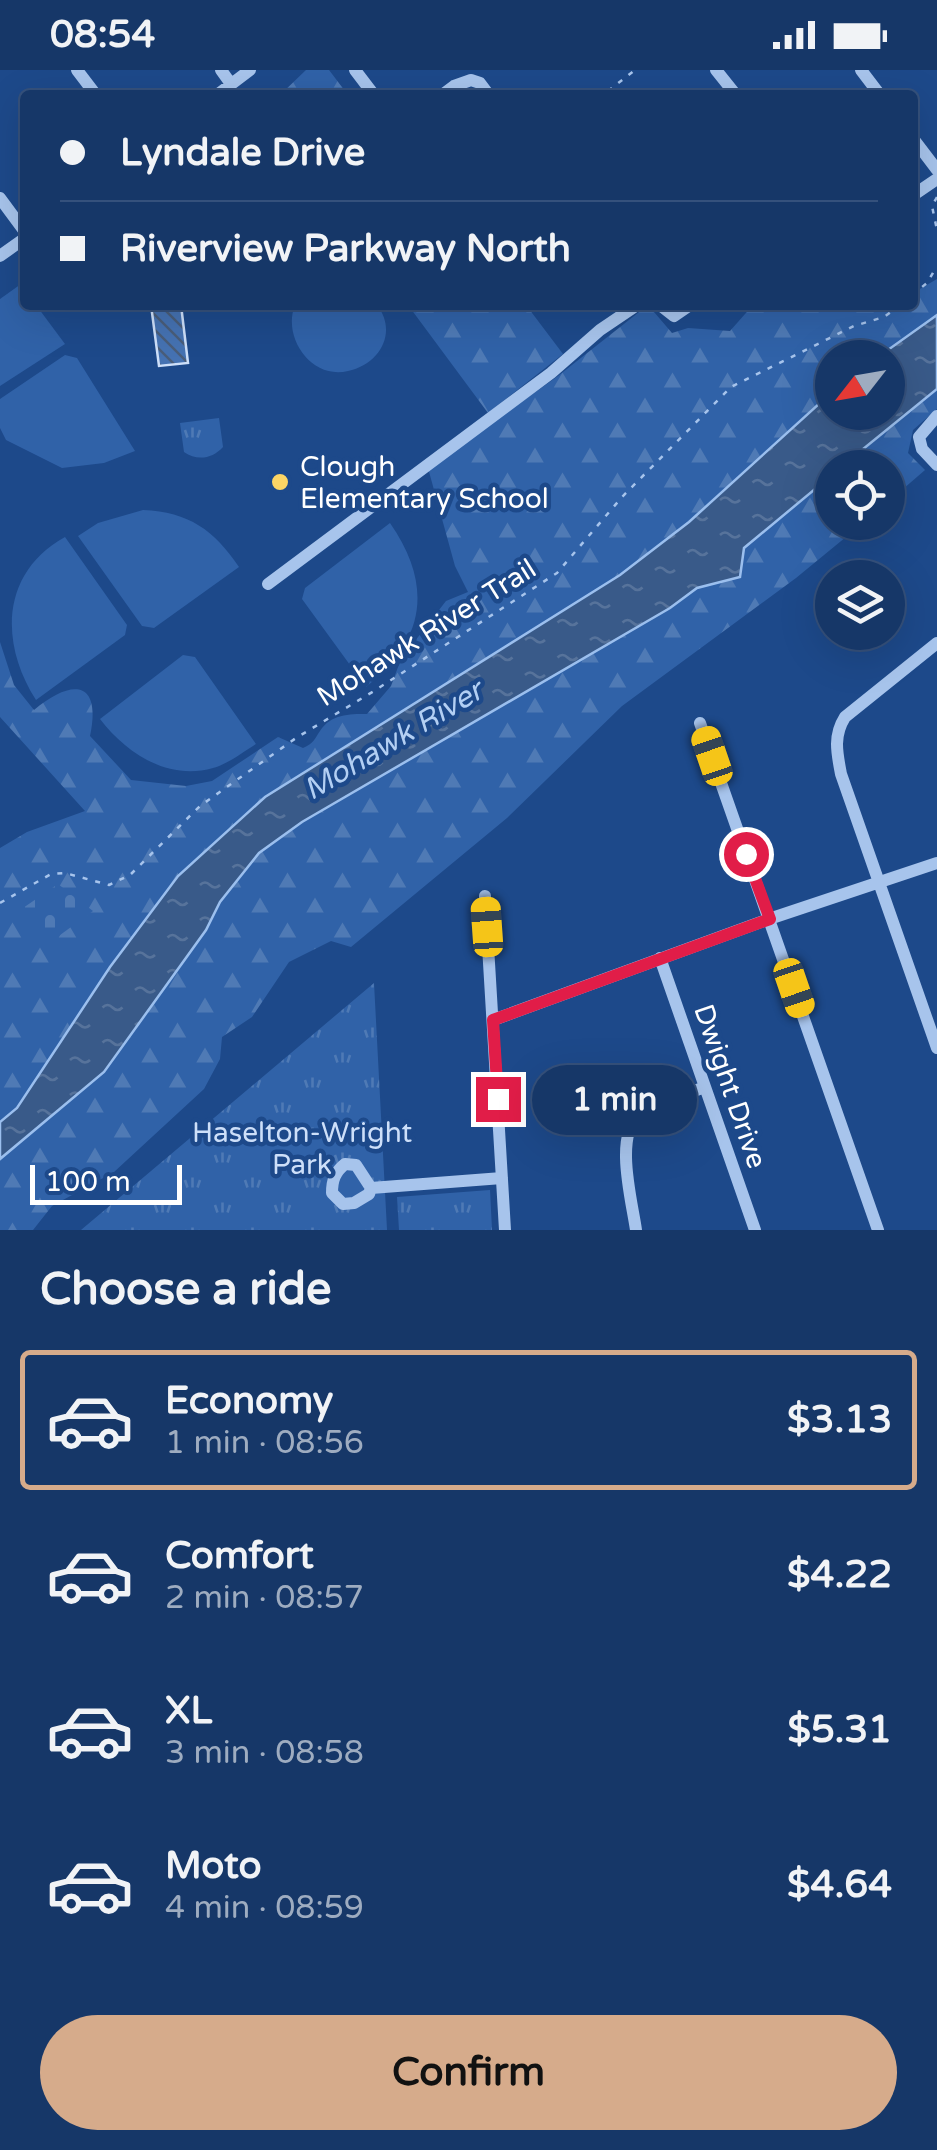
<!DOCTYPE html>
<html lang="en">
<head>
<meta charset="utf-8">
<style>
  :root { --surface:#163768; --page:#234271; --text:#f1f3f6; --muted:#9eacc0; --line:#35517c; --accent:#d6ab8b }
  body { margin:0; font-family:"Varela Round",sans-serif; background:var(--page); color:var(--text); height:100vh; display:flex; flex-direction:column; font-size:38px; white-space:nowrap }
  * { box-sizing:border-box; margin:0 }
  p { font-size:32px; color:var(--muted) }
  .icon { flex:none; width:55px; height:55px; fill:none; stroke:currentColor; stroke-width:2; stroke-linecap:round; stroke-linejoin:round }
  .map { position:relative; height:1160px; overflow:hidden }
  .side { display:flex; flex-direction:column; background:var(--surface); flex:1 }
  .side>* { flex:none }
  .hud { position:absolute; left:20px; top:20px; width:898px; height:220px; border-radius:10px; box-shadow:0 10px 40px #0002,0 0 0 2px var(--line); display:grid; align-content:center; height:220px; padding:0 40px; background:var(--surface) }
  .needle { width:65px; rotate:239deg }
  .tools { position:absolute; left:815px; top:270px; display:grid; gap:20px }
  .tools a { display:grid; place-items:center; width:90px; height:90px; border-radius:50%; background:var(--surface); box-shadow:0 10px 40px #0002,0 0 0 2px var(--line); font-size:50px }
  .scale { position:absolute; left:30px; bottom:25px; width:152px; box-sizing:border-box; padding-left:10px; border:5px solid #fff; border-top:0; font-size:28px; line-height:35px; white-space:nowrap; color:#fff; -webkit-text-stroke:8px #1d498a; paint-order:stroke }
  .end { position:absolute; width:45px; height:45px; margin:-22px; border:12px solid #e11d48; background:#fff; box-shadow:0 0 0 5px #fff }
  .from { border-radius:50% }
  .bubble { position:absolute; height:70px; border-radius:35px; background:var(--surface); box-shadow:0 10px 40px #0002,0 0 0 2px var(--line); font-size:32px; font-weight:800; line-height:70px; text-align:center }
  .car { position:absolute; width:30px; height:60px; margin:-30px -15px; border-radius:12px; box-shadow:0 0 8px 2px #0007; background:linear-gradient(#f5c518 24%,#345 0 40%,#f5c518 0 76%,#345 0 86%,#f5c518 0) }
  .hud b { display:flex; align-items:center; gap:35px; height:95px; font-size:38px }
  .hud b+b { border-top:2px solid var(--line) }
  .hud i { width:25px; height:25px; background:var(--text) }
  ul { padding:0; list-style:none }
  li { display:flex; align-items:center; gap:30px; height:140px; margin:0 20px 15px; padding:0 20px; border:5px solid transparent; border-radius:10px }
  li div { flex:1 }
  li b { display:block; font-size:38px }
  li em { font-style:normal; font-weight:800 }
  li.current { border-color:var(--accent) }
  li>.icon { width:90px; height:90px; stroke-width:1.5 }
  h2 { padding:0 40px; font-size:45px; line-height:120px }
  .button { display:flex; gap:20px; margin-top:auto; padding:20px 40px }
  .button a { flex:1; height:115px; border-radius:60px; background:var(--accent); color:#111; font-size:40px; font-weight:800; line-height:115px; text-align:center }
  .status { display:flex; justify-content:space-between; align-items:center; height:70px; padding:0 50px; background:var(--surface); direction:ltr }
  .status svg { height:28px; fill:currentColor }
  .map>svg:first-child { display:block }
  .forest { fill:url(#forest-firs); fill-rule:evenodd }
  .cemetery { fill:url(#cemetery-stones) }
  .park { fill:url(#park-tufts) }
  .pitch { fill:#3062a8 }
  .water { fill:url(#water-ripples); stroke:#9bbfee; stroke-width:2.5 }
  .building { fill:url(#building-back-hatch); stroke:#cddff9; stroke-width:2.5 }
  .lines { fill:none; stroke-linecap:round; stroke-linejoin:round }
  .path { stroke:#a7c4ec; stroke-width:2.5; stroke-dasharray:5 8; stroke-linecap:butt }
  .minor { stroke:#a7c4ec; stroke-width:12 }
  .route { stroke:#e11d48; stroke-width:12 }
  .poi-dot { fill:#fcd565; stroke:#1d498a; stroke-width:4 }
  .labels { text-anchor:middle; stroke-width:9; stroke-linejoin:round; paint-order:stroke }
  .poi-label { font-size:28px; fill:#fff; stroke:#1d498a; text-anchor:start }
  .street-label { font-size:28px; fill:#fff; stroke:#1d498a }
  .park-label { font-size:28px; fill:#cddff9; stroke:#1d498a }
  .water-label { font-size:30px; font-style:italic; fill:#b3cff3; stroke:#1d498a }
</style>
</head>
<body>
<div class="status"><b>08:54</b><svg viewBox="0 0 49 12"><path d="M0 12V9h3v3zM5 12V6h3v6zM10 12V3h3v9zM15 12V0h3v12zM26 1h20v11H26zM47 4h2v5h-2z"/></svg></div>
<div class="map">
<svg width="937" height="1160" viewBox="0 0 937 1160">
  <defs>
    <pattern id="forest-firs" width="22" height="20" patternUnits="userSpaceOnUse" patternTransform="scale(2.5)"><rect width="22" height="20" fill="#3062a8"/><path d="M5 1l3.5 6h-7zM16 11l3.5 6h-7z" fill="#4f7ab5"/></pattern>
    <pattern id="cemetery-stones" width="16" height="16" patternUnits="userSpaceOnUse" patternTransform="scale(2.5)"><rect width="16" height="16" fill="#3062a8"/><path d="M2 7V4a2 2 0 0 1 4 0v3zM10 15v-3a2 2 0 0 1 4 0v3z" fill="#4f7ab5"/></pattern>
    <pattern id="park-tufts" width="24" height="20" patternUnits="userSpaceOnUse" patternTransform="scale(2.5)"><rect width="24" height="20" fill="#3062a8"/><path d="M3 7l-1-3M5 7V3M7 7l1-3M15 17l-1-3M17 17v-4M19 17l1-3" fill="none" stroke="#4f7ab5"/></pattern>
    <pattern id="water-ripples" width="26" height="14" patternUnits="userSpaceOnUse" patternTransform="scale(2.5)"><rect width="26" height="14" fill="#395a89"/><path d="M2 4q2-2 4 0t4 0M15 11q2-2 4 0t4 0" fill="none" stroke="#57739b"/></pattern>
    <pattern id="building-back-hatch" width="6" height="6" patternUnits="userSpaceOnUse" patternTransform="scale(2.5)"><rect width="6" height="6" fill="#4572b2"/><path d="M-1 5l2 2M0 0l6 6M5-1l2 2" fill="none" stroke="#495d7a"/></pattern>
  </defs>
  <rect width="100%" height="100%" fill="#1d498a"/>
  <path class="forest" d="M306,0H329L348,25H280Z
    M937,209V339L913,360L908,383L925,400L888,432V398H832V452L863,453L796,508L622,636L507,748L351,877L331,871L289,892L252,947L222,967L220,989L204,1019L114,1102L52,1136L33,1160H0V778L27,762L85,741L0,647V572L14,615L34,640C71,609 102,609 90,666L131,710L186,716L212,711L278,667L303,678C314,673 314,670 320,661C331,644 349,644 367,644L391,616L401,589L446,531L468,522L455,496L428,398L558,306L648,235L672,263L688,258L730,261L753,235H882L883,239L891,235H912L913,223ZM832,288H888V342H832Z
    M408,235H526L563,284L488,343Z"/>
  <path class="cemetery" d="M58,814L93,841L45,876L23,838Z"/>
  <path class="park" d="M219,348L223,377C212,389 197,391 184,382L180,353Z
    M374,913L387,1160H81Z
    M490,1120L492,1160H399L397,1127Z"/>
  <path class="pitch" d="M21,214L25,220V235H36L65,274L0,316V229Z
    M295,235H377C398,262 380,294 348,301C311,310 282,267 295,235Z
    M65,285L77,288L135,381L104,393L62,398L6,370L0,358V329Z
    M143,440C189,442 214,460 239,497L154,558L142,556L78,466L98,453Z
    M390,453C433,515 426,570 366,617L302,529L305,518Z
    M65,467L127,555L125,565L36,630C0,574 0,503 65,467Z
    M183,585L195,587L256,674C243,682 228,694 213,698C168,711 126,683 100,649Z"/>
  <path class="water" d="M937,245V319L841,397L832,398V405L744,478L740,507L697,518L670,538L302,752L259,783L220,832L206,860L104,1002L0,1089V1052L17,1038L110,897L178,806L265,727L620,505L689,452L832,322V342H888V288L878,287Z"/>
  <path class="building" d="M151,235H181L188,293L159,296Z"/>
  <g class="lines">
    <path class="path" d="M608,21L635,0
      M937,127L932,136L937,160
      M912,225L927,213L937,196
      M0,833L51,804L65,803L109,815L130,805L200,736L296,668L374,621L557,503L622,427L731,317L854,256L884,247L900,235"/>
    <path class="minor" d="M77,0L96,25
      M221,0L231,14
      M355,0L374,25
      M716,0L736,25
      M861,0L880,25
      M217,25L250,0
      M442,25L454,16L471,10L480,13L489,25
      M912,67L937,100
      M912,126L937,109
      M0,128L25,162
      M0,186L25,168
      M660,235L674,246L690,235
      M937,346L919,367L922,379L937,395
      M268,514L551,303L600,260L637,235
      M937,573L845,647C833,666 837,683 841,704L937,978
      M700,653L878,1160
      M485,826L505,1160
      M660,888L755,1160
      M493,950L769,849L937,793
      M345,1094L356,1095L371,1118L369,1124L354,1133L343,1134L332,1123C332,1110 335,1102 345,1094Z
      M371,1118L502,1108
      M636,1160C632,1131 614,1066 639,1045C656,1030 685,1025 705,1017"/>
  </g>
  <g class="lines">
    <path class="route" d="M498,1029L493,950L770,849L746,784"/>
  </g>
  <circle class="poi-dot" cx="280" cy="412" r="10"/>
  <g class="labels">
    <g class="poi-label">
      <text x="300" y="406">Clough<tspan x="300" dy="32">Elementary School</tspan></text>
    </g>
    <g class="street-label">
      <text transform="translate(426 562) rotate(-32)" y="10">Mohawk River Trail</text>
      <text transform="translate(731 1016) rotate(71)" y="10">Dwight Drive</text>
    </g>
    <g class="park-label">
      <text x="302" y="1072">Haselton-Wright<tspan x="302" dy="32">Park</tspan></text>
    </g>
    <g class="water-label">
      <text transform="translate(393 670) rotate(-31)" y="10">Mohawk River</text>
    </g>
  </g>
</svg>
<div class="tools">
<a><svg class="needle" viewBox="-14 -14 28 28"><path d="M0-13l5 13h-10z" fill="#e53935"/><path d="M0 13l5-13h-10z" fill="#9eacc0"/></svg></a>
<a><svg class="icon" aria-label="locate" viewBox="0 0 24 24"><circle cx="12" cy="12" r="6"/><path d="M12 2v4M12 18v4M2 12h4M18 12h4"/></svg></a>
<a><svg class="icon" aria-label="layers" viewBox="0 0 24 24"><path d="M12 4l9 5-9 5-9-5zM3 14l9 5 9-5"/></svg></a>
</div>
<div class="scale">100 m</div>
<i class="end from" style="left:746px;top:784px"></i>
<i class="end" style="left:498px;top:1029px"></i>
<div class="bubble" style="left:532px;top:995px;width:165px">1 min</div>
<i class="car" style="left:712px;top:686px;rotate:341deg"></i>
<i class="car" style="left:487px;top:857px;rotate:356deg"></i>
<i class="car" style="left:794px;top:918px;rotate:161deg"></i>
<div class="hud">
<b><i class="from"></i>Lyndale Drive</b>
<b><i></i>Riverview Parkway North</b>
</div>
</div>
<section class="side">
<h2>Choose a ride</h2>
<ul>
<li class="current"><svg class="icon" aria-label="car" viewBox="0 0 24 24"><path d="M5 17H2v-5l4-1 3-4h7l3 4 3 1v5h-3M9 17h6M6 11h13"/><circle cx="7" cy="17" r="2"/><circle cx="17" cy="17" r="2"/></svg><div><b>Economy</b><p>1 min · 08:56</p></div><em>$3.13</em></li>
<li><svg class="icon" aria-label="car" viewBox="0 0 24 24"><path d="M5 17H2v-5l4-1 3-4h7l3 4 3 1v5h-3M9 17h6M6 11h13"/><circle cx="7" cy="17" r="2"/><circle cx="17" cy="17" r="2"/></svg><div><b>Comfort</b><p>2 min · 08:57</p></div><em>$4.22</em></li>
<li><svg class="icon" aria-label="car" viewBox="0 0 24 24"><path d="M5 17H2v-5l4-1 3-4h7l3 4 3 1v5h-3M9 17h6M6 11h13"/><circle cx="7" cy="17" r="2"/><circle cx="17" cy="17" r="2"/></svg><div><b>XL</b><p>3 min · 08:58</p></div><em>$5.31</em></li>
<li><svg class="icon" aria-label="car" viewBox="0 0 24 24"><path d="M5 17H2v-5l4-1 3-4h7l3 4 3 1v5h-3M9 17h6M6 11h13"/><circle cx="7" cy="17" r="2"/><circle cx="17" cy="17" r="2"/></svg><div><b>Moto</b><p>4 min · 08:59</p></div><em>$4.64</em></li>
</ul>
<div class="button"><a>Confirm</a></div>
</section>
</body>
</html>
